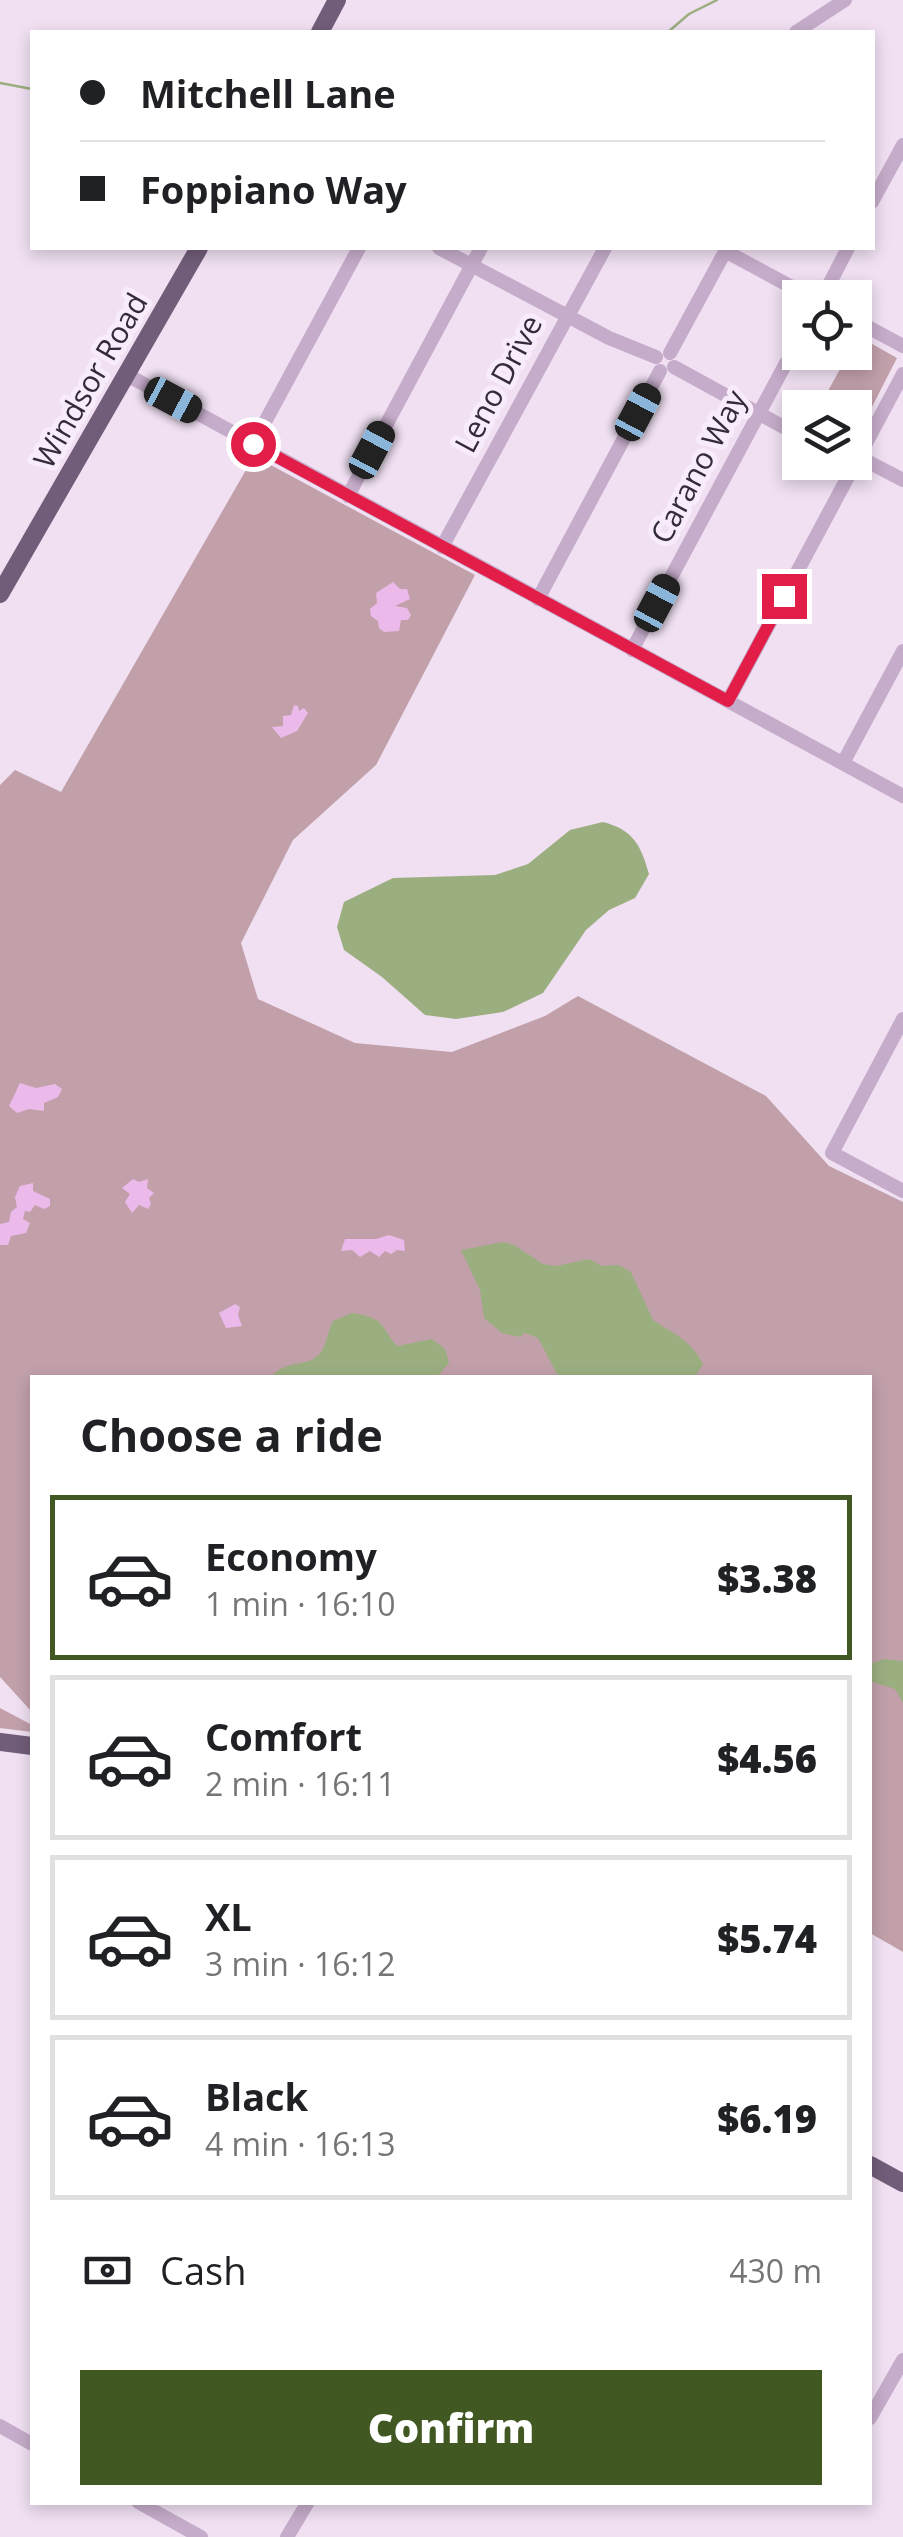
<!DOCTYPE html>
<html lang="en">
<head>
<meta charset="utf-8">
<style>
  :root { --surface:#fff; --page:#f2f2f2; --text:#202124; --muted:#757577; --line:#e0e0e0; --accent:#415822 }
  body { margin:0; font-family:"Open Sans",sans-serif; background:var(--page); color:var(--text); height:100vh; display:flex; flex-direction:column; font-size:38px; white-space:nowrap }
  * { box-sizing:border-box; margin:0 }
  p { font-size:32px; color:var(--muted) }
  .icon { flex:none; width:55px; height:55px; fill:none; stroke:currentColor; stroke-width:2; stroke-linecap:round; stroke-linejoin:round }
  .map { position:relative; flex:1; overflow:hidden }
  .drawer { position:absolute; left:30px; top:1375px; width:842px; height:1130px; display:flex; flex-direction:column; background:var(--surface); border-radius:0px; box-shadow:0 5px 15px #0003 }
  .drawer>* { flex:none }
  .hud { position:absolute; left:30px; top:30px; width:845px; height:220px; border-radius:0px; box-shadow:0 5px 15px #0003; display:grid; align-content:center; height:220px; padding:0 50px; background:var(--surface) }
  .controls { position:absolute; left:782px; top:280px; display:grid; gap:20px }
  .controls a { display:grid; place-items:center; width:90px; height:90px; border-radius:0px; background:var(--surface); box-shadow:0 5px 15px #0003; font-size:50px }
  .end { position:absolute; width:45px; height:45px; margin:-22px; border:12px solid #e11d48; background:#fff; box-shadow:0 0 0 5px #fff }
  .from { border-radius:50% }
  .car { position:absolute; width:30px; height:60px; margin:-30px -15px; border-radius:12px; box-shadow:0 0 8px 2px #0007; background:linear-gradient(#222 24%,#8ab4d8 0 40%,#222 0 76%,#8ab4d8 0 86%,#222 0) }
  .hud b { display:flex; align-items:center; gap:35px; height:95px; font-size:38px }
  .hud b+b { border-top:2px solid var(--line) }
  .hud i { width:25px; height:25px; background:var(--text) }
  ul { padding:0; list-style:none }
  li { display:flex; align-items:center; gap:30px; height:165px; margin:0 20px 15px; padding:0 30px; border:5px solid var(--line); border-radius:0px }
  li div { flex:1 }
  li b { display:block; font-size:38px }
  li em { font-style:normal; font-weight:800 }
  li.on { border-color:var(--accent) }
  li>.icon { width:90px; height:90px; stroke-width:1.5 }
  h2 { padding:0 50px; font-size:45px; line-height:120px }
  .pay { display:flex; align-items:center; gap:25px; height:110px; padding:0 50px; font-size:38px }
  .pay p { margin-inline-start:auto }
  .primary-button { display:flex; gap:20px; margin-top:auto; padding:20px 50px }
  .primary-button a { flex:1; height:115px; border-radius:0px; background:var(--accent); color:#fff; font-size:40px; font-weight:800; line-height:115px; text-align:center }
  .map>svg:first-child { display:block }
  .green { fill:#c1a0aa }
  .sand { fill:#ebb9ea }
  .water { fill:#9bae80 }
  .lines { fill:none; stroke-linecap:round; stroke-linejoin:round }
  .stream { stroke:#9bae80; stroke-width:2.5 }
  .minor { stroke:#c5acca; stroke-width:14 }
  .major { stroke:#715d79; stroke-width:18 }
  .route { stroke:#e11d48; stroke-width:12 }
  .labels { text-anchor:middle; stroke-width:10; stroke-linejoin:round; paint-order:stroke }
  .street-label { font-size:30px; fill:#342b38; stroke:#f8ecfa }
</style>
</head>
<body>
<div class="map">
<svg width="903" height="2537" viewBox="0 0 903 2537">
  <rect width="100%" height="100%" fill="#f0e0f2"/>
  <path class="green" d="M858,336L897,358L855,440V408L819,407L849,353L855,352Z
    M254,456L475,575L376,765L293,840L241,943L258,999L355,1043L452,1052L545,1016L578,996L766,1096L829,1166L903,1202V1952L870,1933V1378H32V1712L0,1677V785L15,770L61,792Z
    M0,1708L32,1725V1732L0,1728Z"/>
  <path class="sand" d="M393,582L400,589H407L410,599L395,606L407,608L411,615L408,620H401L399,631L384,632L379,628L378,621L371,616L370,609L377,603L376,593Z
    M294,705L298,706L299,711L304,708L308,713L297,731L281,738L272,727L283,726V716L291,715Z
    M20,1083L36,1088L55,1084L62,1089L58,1097L44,1103V1111L29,1109L17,1113L9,1106Z
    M133,1179L139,1182L148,1179L147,1188L154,1193L149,1198L151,1204L148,1209L139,1205L132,1213L125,1202L130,1194L122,1188Z
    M33,1183V1191L50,1199V1206L44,1209L35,1205L30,1212L25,1211L23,1219L30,1223L26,1233L11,1236L8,1245H0V1224L9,1222L11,1212L17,1207L15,1197L20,1186Z
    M389,1235L404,1240L405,1251L397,1250L391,1254L385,1251L379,1257L370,1251L360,1257L352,1250L341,1251L345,1239H376Z
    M235,1304L240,1307L238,1315L242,1326L226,1328L219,1313Z"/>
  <path class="water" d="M603,822C634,830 641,846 649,874L635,898L609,910L586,930L543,993L503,1012L456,1019L425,1015L382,977L344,950L337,927L344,902L393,878L495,875L528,864L570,830Z
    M503,1242L514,1245L543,1264L556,1266L589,1259L602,1266L619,1265L631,1272L653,1320C674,1334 691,1340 703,1364L695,1377L558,1376L538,1338L525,1333L520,1337L502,1333L484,1318L480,1290L461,1250Z
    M352,1313C386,1318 379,1325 397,1346L432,1339L445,1349L449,1363L437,1377H271C289,1357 307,1370 321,1352C327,1344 328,1330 333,1321Z
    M884,1659L903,1661V1703L895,1689L870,1681V1664Z"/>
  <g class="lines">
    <path class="stream" d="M668,32L689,14L717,0
      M0,83L32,89"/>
    <path class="minor" d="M796,32L845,0
      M872,202L903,145
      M439,248L609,338L656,357
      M725,251L812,298
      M822,298L848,248
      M855,320L903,346
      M670,353L727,248
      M674,367L800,436
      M127,375L903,796
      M253,444L359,248
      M855,455L903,480
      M348,496L481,248
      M442,547L605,248
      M538,599L660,371
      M632,650L786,363
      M728,701L903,374
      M843,763L903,651
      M903,1019L832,1153L903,1191
      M870,2418L903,2360
      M0,2426L32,2444
      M138,2502L201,2537
      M287,2537L308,2502"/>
    <path class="major" d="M320,32L337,0
      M0,594L199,248
      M0,1742L32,1746
      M870,2165L903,2183"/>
  </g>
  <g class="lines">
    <path class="route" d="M253,444L728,701L784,596"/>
  </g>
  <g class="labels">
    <g class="street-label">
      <text transform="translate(91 381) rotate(-60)" y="10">Windsor Road</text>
      <text transform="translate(499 384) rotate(-62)" y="10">Leno Drive</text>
      <text transform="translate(699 467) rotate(-62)" y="10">Carano Way</text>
    </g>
  </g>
</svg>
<div class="controls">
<a><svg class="icon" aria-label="locate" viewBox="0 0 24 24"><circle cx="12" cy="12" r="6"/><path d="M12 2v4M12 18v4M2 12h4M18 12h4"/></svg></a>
<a><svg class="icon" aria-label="layers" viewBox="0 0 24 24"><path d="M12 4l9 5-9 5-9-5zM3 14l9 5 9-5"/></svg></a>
</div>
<i class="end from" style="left:253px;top:444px"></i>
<i class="end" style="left:784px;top:596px"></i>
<i class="car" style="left:173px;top:400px;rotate:118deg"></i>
<i class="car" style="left:638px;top:412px;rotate:28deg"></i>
<i class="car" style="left:372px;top:450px;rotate:28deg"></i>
<i class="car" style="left:657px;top:603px;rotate:28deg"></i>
<div class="hud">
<b><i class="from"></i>Mitchell Lane</b>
<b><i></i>Foppiano Way</b>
</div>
<section class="drawer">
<h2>Choose a ride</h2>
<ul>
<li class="on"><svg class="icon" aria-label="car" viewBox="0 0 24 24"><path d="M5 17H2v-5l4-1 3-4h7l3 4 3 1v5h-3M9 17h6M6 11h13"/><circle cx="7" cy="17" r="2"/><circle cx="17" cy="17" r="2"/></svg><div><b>Economy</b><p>1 min · 16:10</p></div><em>$3.38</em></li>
<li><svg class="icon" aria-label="car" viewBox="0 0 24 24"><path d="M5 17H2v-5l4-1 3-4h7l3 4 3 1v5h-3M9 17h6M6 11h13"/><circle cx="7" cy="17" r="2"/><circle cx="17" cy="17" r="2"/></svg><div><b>Comfort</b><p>2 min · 16:11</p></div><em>$4.56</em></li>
<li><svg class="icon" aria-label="car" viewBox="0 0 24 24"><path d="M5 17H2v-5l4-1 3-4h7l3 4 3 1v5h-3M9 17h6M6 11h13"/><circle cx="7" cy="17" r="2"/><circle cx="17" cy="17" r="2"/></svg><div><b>XL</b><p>3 min · 16:12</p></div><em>$5.74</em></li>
<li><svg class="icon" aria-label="car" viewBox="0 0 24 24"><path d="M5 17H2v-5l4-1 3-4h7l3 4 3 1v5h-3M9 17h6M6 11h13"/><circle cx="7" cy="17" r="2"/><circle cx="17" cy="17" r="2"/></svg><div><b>Black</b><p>4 min · 16:13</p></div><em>$6.19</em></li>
</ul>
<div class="pay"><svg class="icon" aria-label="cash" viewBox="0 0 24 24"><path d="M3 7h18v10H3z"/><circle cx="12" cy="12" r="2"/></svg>Cash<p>430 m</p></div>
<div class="primary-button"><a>Confirm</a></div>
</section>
</div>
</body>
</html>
